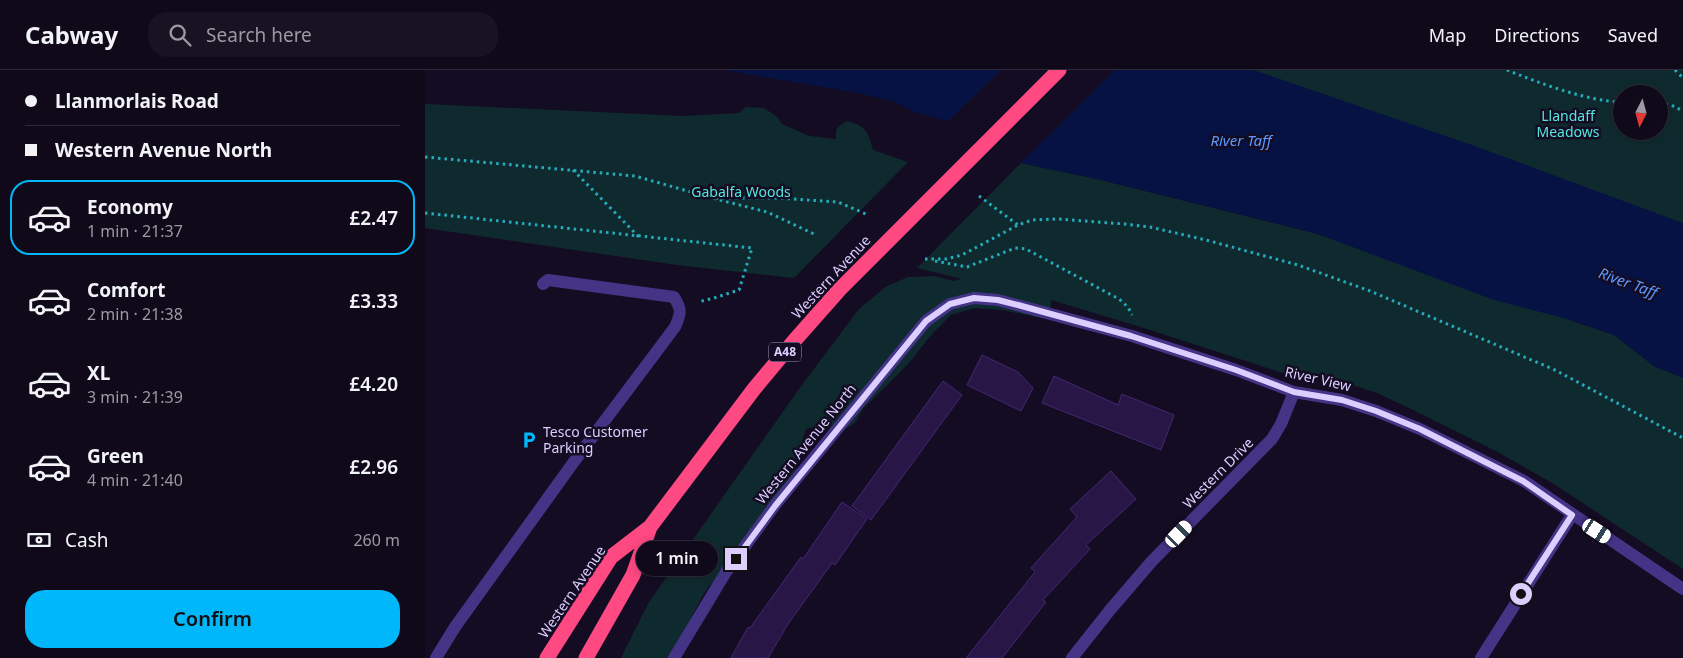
<!DOCTYPE html>
<html lang="en">
<head>
<meta charset="utf-8">
<style>
  :root { --surface:#0f091a; --page:#181223; --text:#f1f3f6; --muted:#9b9aa2; --line:#2f2a39; --accent:#00b7f9 }
  body { margin:0; font-family:"Noto Sans",sans-serif; background:var(--page); color:var(--text); height:100vh; display:flex; flex-direction:column; font-size:19px; white-space:nowrap }
  * { box-sizing:border-box; margin:0 }
  p { font-size:16px; color:var(--muted) }
  .icon { flex:none; width:28px; height:28px; fill:none; stroke:currentColor; stroke-width:2; stroke-linecap:round; stroke-linejoin:round }
  .map { position:relative; flex:1; overflow:hidden }
  .sheet { display:flex; flex-direction:column; background:var(--surface); width:425px }
  .sheet>* { flex:none }
  .banner { display:grid; align-content:center; height:110px; padding:0 25px; background:var(--surface) }
  .needle { width:32px; rotate:186deg }
  .buttons { position:absolute; left:1188px; top:15px; display:grid; gap:10px }
  .buttons a { display:grid; place-items:center; width:55px; height:55px; border-radius:50%; background:var(--surface); box-shadow:0 2px 12px #0003,0 0 0 1px var(--line); font-size:25px }
  .end { position:absolute; width:22px; height:22px; margin:-11px; border:6px solid #dcceff; background:#111; box-shadow:0 0 0 2px #111 }
  .from { border-radius:50% }
  .bubble { position:absolute; height:35px; border-radius:18px; background:var(--surface); box-shadow:0 2px 12px #0003,0 0 0 1px var(--line); font-size:16px; font-weight:600; line-height:35px; text-align:center }
  .car { position:absolute; width:15px; height:30px; margin:-15px -8px; border-radius:6px; box-shadow:0 0 4px 1px #0007; background:linear-gradient(#fff 24%,#345 0 40%,#fff 0 76%,#345 0 86%,#fff 0) }
  .banner b { display:flex; align-items:center; gap:18px; height:48px; font-size:19px }
  .banner b+b { border-top:1px solid var(--line) }
  .banner i { width:12px; height:12px; background:var(--text) }
  ul { padding:0; list-style:none }
  li { display:flex; align-items:center; gap:15px; height:75px; margin:0 10px 8px; padding:0 15px; border:2px solid transparent; border-radius:20px }
  li div { flex:1 }
  li b { display:block; font-size:19px }
  li em { font-style:normal; font-weight:600 }
  li.selected { border-color:var(--accent) }
  li>.icon { width:45px; height:45px; stroke-width:1.5 }
  .pay { display:flex; align-items:center; gap:12px; height:55px; padding:0 25px; font-size:19px }
  .pay p { margin-inline-start:auto }
  .button { display:flex; gap:10px; margin-top:auto; padding:10px 25px }
  .button a { flex:1; height:58px; border-radius:20px; background:var(--accent); color:#111; font-size:20px; font-weight:600; line-height:58px; text-align:center }
  header { display:flex; align-items:center; gap:30px; box-sizing:border-box; height:70px; padding:0 25px; background:var(--surface); border-bottom:1px solid var(--line) }
  header strong { font-size:24px }
  nav { display:flex; gap:28px; margin-inline-start:auto; font-size:18px }
  .search { width:350px; height:45px; background:var(--page); display:flex; align-items:center; gap:12px; box-sizing:border-box; padding:0 18px; border-radius:20px; color:var(--muted); font-size:19px }
  main { display:flex; flex:1; min-height:0 }
  .map>svg:first-child { display:block }
  .green { fill:#0f2a2e; fill-rule:evenodd }
  .water { fill:#061243 }
  .pier { fill:#140c23 }
  .building { fill:#281746; stroke:#432773 }
  .lines { fill:none; stroke-linecap:round; stroke-linejoin:round }
  .path { stroke:#25acbc; stroke-width:3; stroke-dasharray:2.5 4; stroke-linecap:butt }
  .minor { stroke:#443486; stroke-width:12 }
  .highway { stroke:#ff4982; stroke-width:15 }
  .route { stroke:#dcceff; stroke-width:6 }
  .labels { text-anchor:middle; stroke-width:5; stroke-linejoin:round; paint-order:stroke }
  .shield { fill:#140c23; stroke:#a094bd; stroke-width:1 }
  .shield-label { font-size:12px; font-weight:bold; fill:#dcceff }
  .park-label { font-size:14px; fill:#52e8db; stroke:#140c23 }
  .street-label { font-size:14px; fill:#dcceff; stroke:#140c23 }
  .poi-label { font-size:14px; fill:#dcceff; stroke:#140c23; text-anchor:start }
  .water-label { font-size:15px; font-style:italic; fill:#5c99ff; stroke:#140c23 }
</style>
</head>
<body>
<header>
<strong>Cabway</strong>
<div class="search"><svg class="icon" aria-label="search" viewBox="0 0 24 24"><circle cx="10" cy="10" r="6"/><path d="M15 15l6 6"/></svg>Search here</div>
<nav><a>Map</a><a>Directions</a><a>Saved</a></nav>
</header>
<main>
<section class="sheet">
<div class="banner">
<b><i class="from"></i>Llanmorlais Road</b>
<b><i></i>Western Avenue North</b>
</div>
<ul>
<li class="selected"><svg class="icon" aria-label="car" viewBox="0 0 24 24"><path d="M5 17H2v-5l4-1 3-4h7l3 4 3 1v5h-3M9 17h6M6 11h13"/><circle cx="7" cy="17" r="2"/><circle cx="17" cy="17" r="2"/></svg><div><b>Economy</b><p>1 min · 21:37</p></div><em>£2.47</em></li>
<li><svg class="icon" aria-label="car" viewBox="0 0 24 24"><path d="M5 17H2v-5l4-1 3-4h7l3 4 3 1v5h-3M9 17h6M6 11h13"/><circle cx="7" cy="17" r="2"/><circle cx="17" cy="17" r="2"/></svg><div><b>Comfort</b><p>2 min · 21:38</p></div><em>£3.33</em></li>
<li><svg class="icon" aria-label="car" viewBox="0 0 24 24"><path d="M5 17H2v-5l4-1 3-4h7l3 4 3 1v5h-3M9 17h6M6 11h13"/><circle cx="7" cy="17" r="2"/><circle cx="17" cy="17" r="2"/></svg><div><b>XL</b><p>3 min · 21:39</p></div><em>£4.20</em></li>
<li><svg class="icon" aria-label="car" viewBox="0 0 24 24"><path d="M5 17H2v-5l4-1 3-4h7l3 4 3 1v5h-3M9 17h6M6 11h13"/><circle cx="7" cy="17" r="2"/><circle cx="17" cy="17" r="2"/></svg><div><b>Green</b><p>4 min · 21:40</p></div><em>£2.96</em></li>
</ul>
<div class="pay"><svg class="icon" aria-label="cash" viewBox="0 0 24 24"><path d="M3 7h18v10H3z"/><circle cx="12" cy="12" r="2"/></svg>Cash<p>260 m</p></div>
<div class="button"><a>Confirm</a></div>
</section>
<div class="map">
<svg width="1258" height="588" viewBox="0 0 1258 588">
  <rect width="100%" height="100%" fill="#140c23"/>
  <path class="green" d="M828,0H1258V184L1092,92ZM1196,24H1234V61H1196Z
    M0,34L258,46L314,43L321,37L339,38L351,46L357,54L384,66L411,69V60L415,55L422,51C441,56 443,62 448,80L483,92L369,208L252,195L0,158Z
    M596,93L676,110L889,163L1189,265L1229,296L1258,308V499L1129,414L1071,381L986,339L952,323L903,307L879,308L861,304L719,258L626,230V240L617,248L577,240L550,238L526,245L508,263L483,294L438,339L430,353L415,362L396,355L381,359L375,378L370,406L279,523L245,588H196L224,532L374,319L434,239L462,216L483,207L509,206L529,211L537,209L492,198Z"/>
  <path class="water" d="M299,0H828L1047,75L1258,153V308L1229,296L1189,265L1146,250L1069,230L890,163L676,110L596,93L523,51L489,42L468,31L427,22Z"/>
  <path class="pier" d="M576,0H690L594,95L578,88L546,72L521,53Z"/>
  <path class="building" d="M557,285L593,302L608,318L596,341L542,315Z
    M629,306L693,335L697,324L749,345L736,380L617,333Z
    M518,311L537,325L446,450L427,436Z
    M686,401L711,429L661,475L665,479L618,530L621,532L577,588H541L610,502L606,498L652,447L645,439Z
    M417,432L442,449L410,495L407,493L363,554L343,588H306L323,557L325,558L376,487L378,489Z"/>
  <g class="lines">
    <path class="path" d="M1082,0C1114,13 1162,31 1196,32
      M1250,0L1258,8
      M1234,34L1246,35L1258,41
      M0,87L210,106L287,128L342,142L389,164
      M148,100L214,167
      M554,126L593,155
      M291,128H352L413,132L441,144
      M0,143L327,178L314,220L289,228L273,232
      M500,189H521L537,185L593,155L607,150L633,149L700,154L725,157L781,170L873,195L945,221L1130,300L1258,368
      M510,191L542,197L590,178L601,179L694,229L703,237L707,245"/>
    <path class="minor" d="M11,588L30,557L148,393L250,257C256,243 257,240 249,227L123,210L118,214
      M249,588L301,502L350,435L501,251L525,234L549,228L573,230L707,266L811,300L869,322L917,330L951,341L995,359L1099,411L1258,519
      M647,588L685,540L727,491L847,369L856,354L869,322
      M1056,588L1147,445"/>
    <path class="highway" d="M122,588L186,487L225,457L329,319L369,271L415,219L634,0
      M161,588L208,505L225,457"/>
  </g>
  <g class="lines">
    <path class="route" d="M311,489L350,436L501,251L525,234L549,228L573,230L593,235L706,266L811,300L869,322L917,330L951,341L995,359L1084,404L1098,411L1147,445L1096,524"/>
  </g>
  <defs>
    <g id="parking-bare" transform="scale(1.35)"><path d="M-3.5-5.5H1a3.5 3.5 0 0 1 0 7H-1V5.5H-3.5ZM-1-3.4V-.6H.8a1.4 1.4 0 0 0 0-2.8Z" fill="#00b7f9" stroke="#140c23" stroke-width="2.5" paint-order="stroke"/></g>
  </defs>
  <g fill-rule="evenodd">
    <use href="#parking-bare" x="104" y="370"/>
  </g>
  <g class="labels">
    <rect class="shield" x="344" y="272.5" width="32" height="19" rx="4"/>
    <g class="shield-label">
      <text x="360" y="286">A48</text>
    </g>
    <g class="park-label">
      <text x="1143" y="51">Llandaff<tspan x="1143" dy="16">Meadows</tspan></text>
      <text x="316" y="127">Gabalfa Woods</text>
    </g>
    <g class="street-label">
      <text transform="translate(406 207) rotate(-47)" y="5">Western Avenue</text>
      <text transform="translate(893 309) rotate(13)" y="5">River View</text>
      <text transform="translate(381 374) rotate(-51)" y="5">Western Avenue North</text>
      <text transform="translate(793 403) rotate(-45)" y="5">Western Drive</text>
      <text transform="translate(147 522) rotate(-56)" y="5">Western Avenue</text>
    </g>
    <g class="poi-label">
      <text x="118" y="367">Tesco Customer<tspan x="118" dy="16">Parking</tspan></text>
    </g>
    <g class="water-label">
      <text x="816" y="76">River Taff</text>
      <text transform="translate(1203 213) rotate(20)" y="5">River Taff</text>
    </g>
  </g>
</svg>
<div class="buttons">
<a><svg class="needle" viewBox="-14 -14 28 28"><path d="M0-13l5 13h-10z" fill="#e53935"/><path d="M0 13l5-13h-10z" fill="#9b9aa2"/></svg></a>
</div>
<i class="end from" style="left:1096px;top:524px"></i>
<i class="end" style="left:311px;top:489px"></i>
<div class="bubble" style="left:211px;top:471px;width:82px">1 min</div>
<i class="car" style="left:1172px;top:461px;rotate:123deg"></i>
<i class="car" style="left:754px;top:464px;rotate:44deg"></i>
</div>
</main>
</body>
</html>
